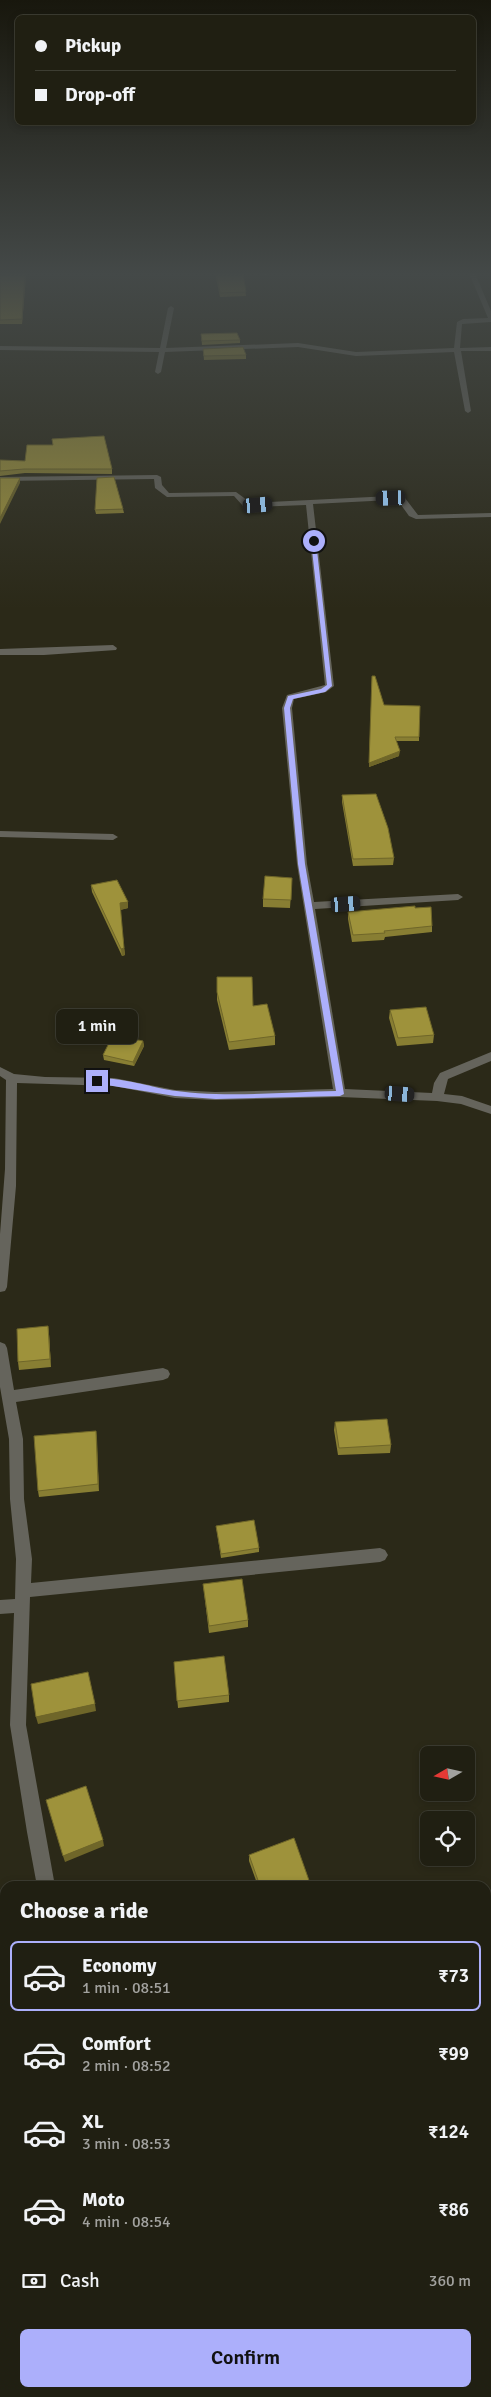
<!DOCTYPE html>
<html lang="en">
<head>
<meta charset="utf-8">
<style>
  :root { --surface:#201f12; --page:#28271b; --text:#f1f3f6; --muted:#a2a29f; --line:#3d3d32; --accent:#acaffb }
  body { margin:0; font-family:Signika,sans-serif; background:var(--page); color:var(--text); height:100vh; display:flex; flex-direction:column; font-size:19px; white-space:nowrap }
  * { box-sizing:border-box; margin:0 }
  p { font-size:16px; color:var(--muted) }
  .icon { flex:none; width:28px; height:28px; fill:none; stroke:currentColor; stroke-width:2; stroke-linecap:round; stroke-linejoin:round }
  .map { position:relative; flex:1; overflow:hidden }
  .drawer { position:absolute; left:0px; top:1881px; width:491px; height:516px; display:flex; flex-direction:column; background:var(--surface); border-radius:15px 15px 0 0; box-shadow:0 2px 8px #0003,0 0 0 1px var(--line) }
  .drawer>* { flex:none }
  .top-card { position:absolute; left:15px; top:15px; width:461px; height:110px; border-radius:8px; box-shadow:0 2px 8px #0003,0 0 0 1px var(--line); display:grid; align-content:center; height:110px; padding:0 20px; background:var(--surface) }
  .needle { width:32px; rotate:261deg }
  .fabs { position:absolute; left:420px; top:1746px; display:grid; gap:10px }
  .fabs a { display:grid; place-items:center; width:55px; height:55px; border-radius:8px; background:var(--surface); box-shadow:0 2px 8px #0003,0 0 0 1px var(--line); font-size:25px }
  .end { position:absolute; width:22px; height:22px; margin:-11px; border:6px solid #acaffb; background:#111; box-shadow:0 0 0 2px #111 }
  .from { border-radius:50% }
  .bubble { position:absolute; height:35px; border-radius:8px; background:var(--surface); box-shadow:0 2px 8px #0003,0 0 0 1px var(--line); font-size:16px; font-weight:600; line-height:35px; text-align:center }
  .car { position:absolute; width:15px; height:30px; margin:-15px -8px; border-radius:6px; box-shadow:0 0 4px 1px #0007; background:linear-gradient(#222 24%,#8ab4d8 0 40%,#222 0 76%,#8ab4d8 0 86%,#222 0) }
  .top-card b { display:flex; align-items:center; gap:18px; height:48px; font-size:19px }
  .top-card b+b { border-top:1px solid var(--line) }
  .top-card i { width:12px; height:12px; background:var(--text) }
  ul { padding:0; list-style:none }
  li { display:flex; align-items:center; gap:15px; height:70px; margin:0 10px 8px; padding:0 10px; border:2px solid transparent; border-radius:8px }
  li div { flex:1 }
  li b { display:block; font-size:19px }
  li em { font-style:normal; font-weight:600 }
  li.on { border-color:var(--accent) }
  li>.icon { width:45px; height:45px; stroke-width:1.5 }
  h2 { padding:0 20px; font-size:22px; line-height:60px }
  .pay { display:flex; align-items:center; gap:12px; height:55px; padding:0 20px; font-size:19px }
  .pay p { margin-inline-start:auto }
  .cta { display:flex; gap:10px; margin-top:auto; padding:10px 20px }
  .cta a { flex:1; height:58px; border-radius:8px; background:var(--accent); color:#111; font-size:20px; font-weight:600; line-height:58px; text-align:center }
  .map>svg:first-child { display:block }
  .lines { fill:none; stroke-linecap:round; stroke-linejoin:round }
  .minor { fill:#65645c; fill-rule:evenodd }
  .wall { fill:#887e33 }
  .shaded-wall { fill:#6f6629 }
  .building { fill:#9e923b; stroke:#6f6629 }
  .route { fill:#acaffb }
</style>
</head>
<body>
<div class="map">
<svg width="491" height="2397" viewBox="0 0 491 2397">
  <rect width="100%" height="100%" fill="#2b2918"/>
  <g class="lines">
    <path class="minor" d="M260,273H266L267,275L262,276Z
      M469,273H475L491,311V322L462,324L460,348L491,347V351H461L471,411L468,413L465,411L454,352L356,356L298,347L165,352L161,372L158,374L155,372L159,352L0,350V346L160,348L168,308L171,306L174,308L166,348L298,343L356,352L454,348L457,322L463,319L488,318Z
      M157,475L161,477L162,485L169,493L236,492L251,503L391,496L405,498L418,515L491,513V517L416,519L409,516L399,502L391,500L313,504L334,686L326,692L294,699L292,708L307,864L314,902L458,894L463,897L458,900L315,909L345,1089L432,1093L434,1083L440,1073L491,1052V1061L448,1079L444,1094L462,1096L491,1106V1114L461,1104L437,1101L340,1097L215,1100L175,1098L114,1086L17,1083L16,1186L7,1287L5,1291L0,1292V1234L5,1169L6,1080L0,1076V1067L14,1074L45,1077L114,1078L175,1090L215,1092L333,1089L297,864L282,708L287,695L325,685L306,505L251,507L243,506L234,496L167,497L155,488L154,479L0,481V477Z
      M113,645L117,648L116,650L44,655H0V649Z
      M0,831L113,834L118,837L113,840L0,837Z
      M0,1342L5,1344L7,1348L14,1390L163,1368L168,1370L170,1374L168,1378L163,1380L16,1402L23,1439L24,1499L32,1559L31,1583L380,1548L385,1550L388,1555L385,1560L380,1562L30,1597L26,1725L55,1886H37L27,1832L10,1725L14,1613L0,1614V1600L15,1599L16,1559L10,1499L9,1439L0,1387Z
      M47,2392H67V2397H47Z"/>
  </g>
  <path class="wall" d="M215,273H243L246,296L220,297Z
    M0,276H26L22,324H0Z
    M201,334L240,340V343L202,345Z
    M203,349L246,355V359L204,360Z
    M0,460L112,469V474L25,473L0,476Z
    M123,509L124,513L96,514L95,510Z
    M372,676L384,705L419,737V741H396L399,756L369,767Z
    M342,795L394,858L393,865L353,866L342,802Z
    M292,878L290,908L263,907V899Z
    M91,885L128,908L120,910L125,955L122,956L92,892Z
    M415,908L432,926V932L385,937L384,940L352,942L348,919V912Z
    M217,977L253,1006L275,1036V1045L229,1050L217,1000Z
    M390,1010L434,1035L433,1043L397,1046L389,1018Z
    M143,1041L144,1046L134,1066L104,1060L103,1055Z
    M48,1326L49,1334L51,1367L19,1370L18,1362Z
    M335,1422L391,1445L390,1453L338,1455L334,1430Z
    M96,1431L99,1491L39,1497L38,1491Z
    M216,1526L259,1548V1552L221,1558Z
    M203,1584L248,1620V1627L209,1633Z
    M174,1662L229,1695V1702L178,1708Z
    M249,1855L311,1886H258L249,1861Z
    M0,1998H5V2072L0,2073Z"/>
  <path class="shaded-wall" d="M26,273V276L22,324V319Z
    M20,478V483L0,524V518Z
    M400,751L399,756L369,767V763Z
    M128,902V908L120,910V903Z
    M124,948L125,955L122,956L121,949Z
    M143,1041L144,1046L134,1066L133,1062Z
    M48,1326L49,1334L51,1367L50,1359Z
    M96,1431L97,1438L99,1491L98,1484Z
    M95,1704L96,1711L38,1724L36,1717Z
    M103,1840L104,1846L65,1862L63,1856Z"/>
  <path class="building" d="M17,273H25L22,319L0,320V276Z
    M216,273H243L246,292L220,293Z
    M237,333L240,340L202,341L201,334Z
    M243,347L246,355L204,356L203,349Z
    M104,436L112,469H24L0,471V460L25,461L27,445H53L52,439Z
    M114,477L123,509L95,510L97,478Z
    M0,478H20L0,518Z
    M372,676H375L384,705L420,706L419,737H395L400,751L369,763Z
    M376,794L388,828L394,858L353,859L342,795Z
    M265,876L292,878L291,900L263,899Z
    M117,880L128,902L120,903L124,948L121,949L91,885Z
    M415,906V908L431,907L432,926L384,931L385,933L353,935L348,912Z
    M217,977H252L253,1006L267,1004L275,1036L229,1042L217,992Z
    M426,1007L434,1035L398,1038L390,1010Z
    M113,1035L143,1041L133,1062L103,1055Z
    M48,1326L50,1359L18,1362L17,1329Z
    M387,1419L391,1445L339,1448L335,1422Z
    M96,1431L98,1484L38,1491L34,1436Z
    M254,1520L259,1548L221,1554L216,1526Z
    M242,1579L248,1620L209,1626L203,1584Z
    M224,1656L229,1695L177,1701L174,1662Z
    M88,1672L95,1704L36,1717L31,1684Z
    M86,1786L103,1840L63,1856L46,1800Z
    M294,1838L311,1886H260L249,1855Z
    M0,1998H5V2068H0Z"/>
  <linearGradient id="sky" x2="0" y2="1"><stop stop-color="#18170d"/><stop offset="0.45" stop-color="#444948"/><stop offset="1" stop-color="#444948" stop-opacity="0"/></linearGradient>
  <rect width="491" height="609" fill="url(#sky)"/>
  <path class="route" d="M314,539L316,541L332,686L325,692L293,699L290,708L305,864L344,1094L340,1096L216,1099L175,1096L94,1083L93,1081C102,1073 150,1086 164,1089C219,1099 280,1092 336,1091L298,864L284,708L288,696L321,689L327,685L311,541Z"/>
</svg>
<div class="fabs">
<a><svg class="needle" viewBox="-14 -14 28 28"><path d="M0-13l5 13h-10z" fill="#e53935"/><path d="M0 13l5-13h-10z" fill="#a2a29f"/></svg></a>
<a><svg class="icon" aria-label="locate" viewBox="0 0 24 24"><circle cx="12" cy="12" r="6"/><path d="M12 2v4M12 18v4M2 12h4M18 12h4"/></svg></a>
</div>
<i class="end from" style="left:314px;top:541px"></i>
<i class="end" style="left:97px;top:1081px"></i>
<div class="bubble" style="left:56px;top:1009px;width:82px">1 min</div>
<i class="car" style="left:391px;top:498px;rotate:268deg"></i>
<i class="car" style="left:258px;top:505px;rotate:85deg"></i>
<i class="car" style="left:346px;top:904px;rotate:86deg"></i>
<i class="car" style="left:400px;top:1094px;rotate:94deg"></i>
<div class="top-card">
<b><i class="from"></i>Pickup</b>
<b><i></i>Drop-off</b>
</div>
<section class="drawer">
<h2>Choose a ride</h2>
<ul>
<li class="on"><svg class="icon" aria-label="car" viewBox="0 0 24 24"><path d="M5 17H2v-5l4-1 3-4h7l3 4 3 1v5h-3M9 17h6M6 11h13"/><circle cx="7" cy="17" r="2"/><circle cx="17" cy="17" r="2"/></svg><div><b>Economy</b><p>1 min · 08:51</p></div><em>₹73</em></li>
<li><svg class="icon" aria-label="car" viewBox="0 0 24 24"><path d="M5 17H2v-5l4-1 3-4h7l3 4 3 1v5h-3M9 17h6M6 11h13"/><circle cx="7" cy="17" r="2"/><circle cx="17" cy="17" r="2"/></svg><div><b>Comfort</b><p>2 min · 08:52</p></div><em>₹99</em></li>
<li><svg class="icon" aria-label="car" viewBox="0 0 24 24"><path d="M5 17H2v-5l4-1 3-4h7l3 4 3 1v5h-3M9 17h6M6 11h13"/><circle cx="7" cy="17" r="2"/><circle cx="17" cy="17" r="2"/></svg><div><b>XL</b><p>3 min · 08:53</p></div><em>₹124</em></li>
<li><svg class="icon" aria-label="car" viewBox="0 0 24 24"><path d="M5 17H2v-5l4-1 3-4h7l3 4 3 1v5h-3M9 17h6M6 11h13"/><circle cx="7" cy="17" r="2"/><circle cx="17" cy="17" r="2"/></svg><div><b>Moto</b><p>4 min · 08:54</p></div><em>₹86</em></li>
</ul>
<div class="pay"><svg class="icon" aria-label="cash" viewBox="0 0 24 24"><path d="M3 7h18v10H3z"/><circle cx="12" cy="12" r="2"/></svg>Cash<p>360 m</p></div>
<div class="cta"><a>Confirm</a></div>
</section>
</div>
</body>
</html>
